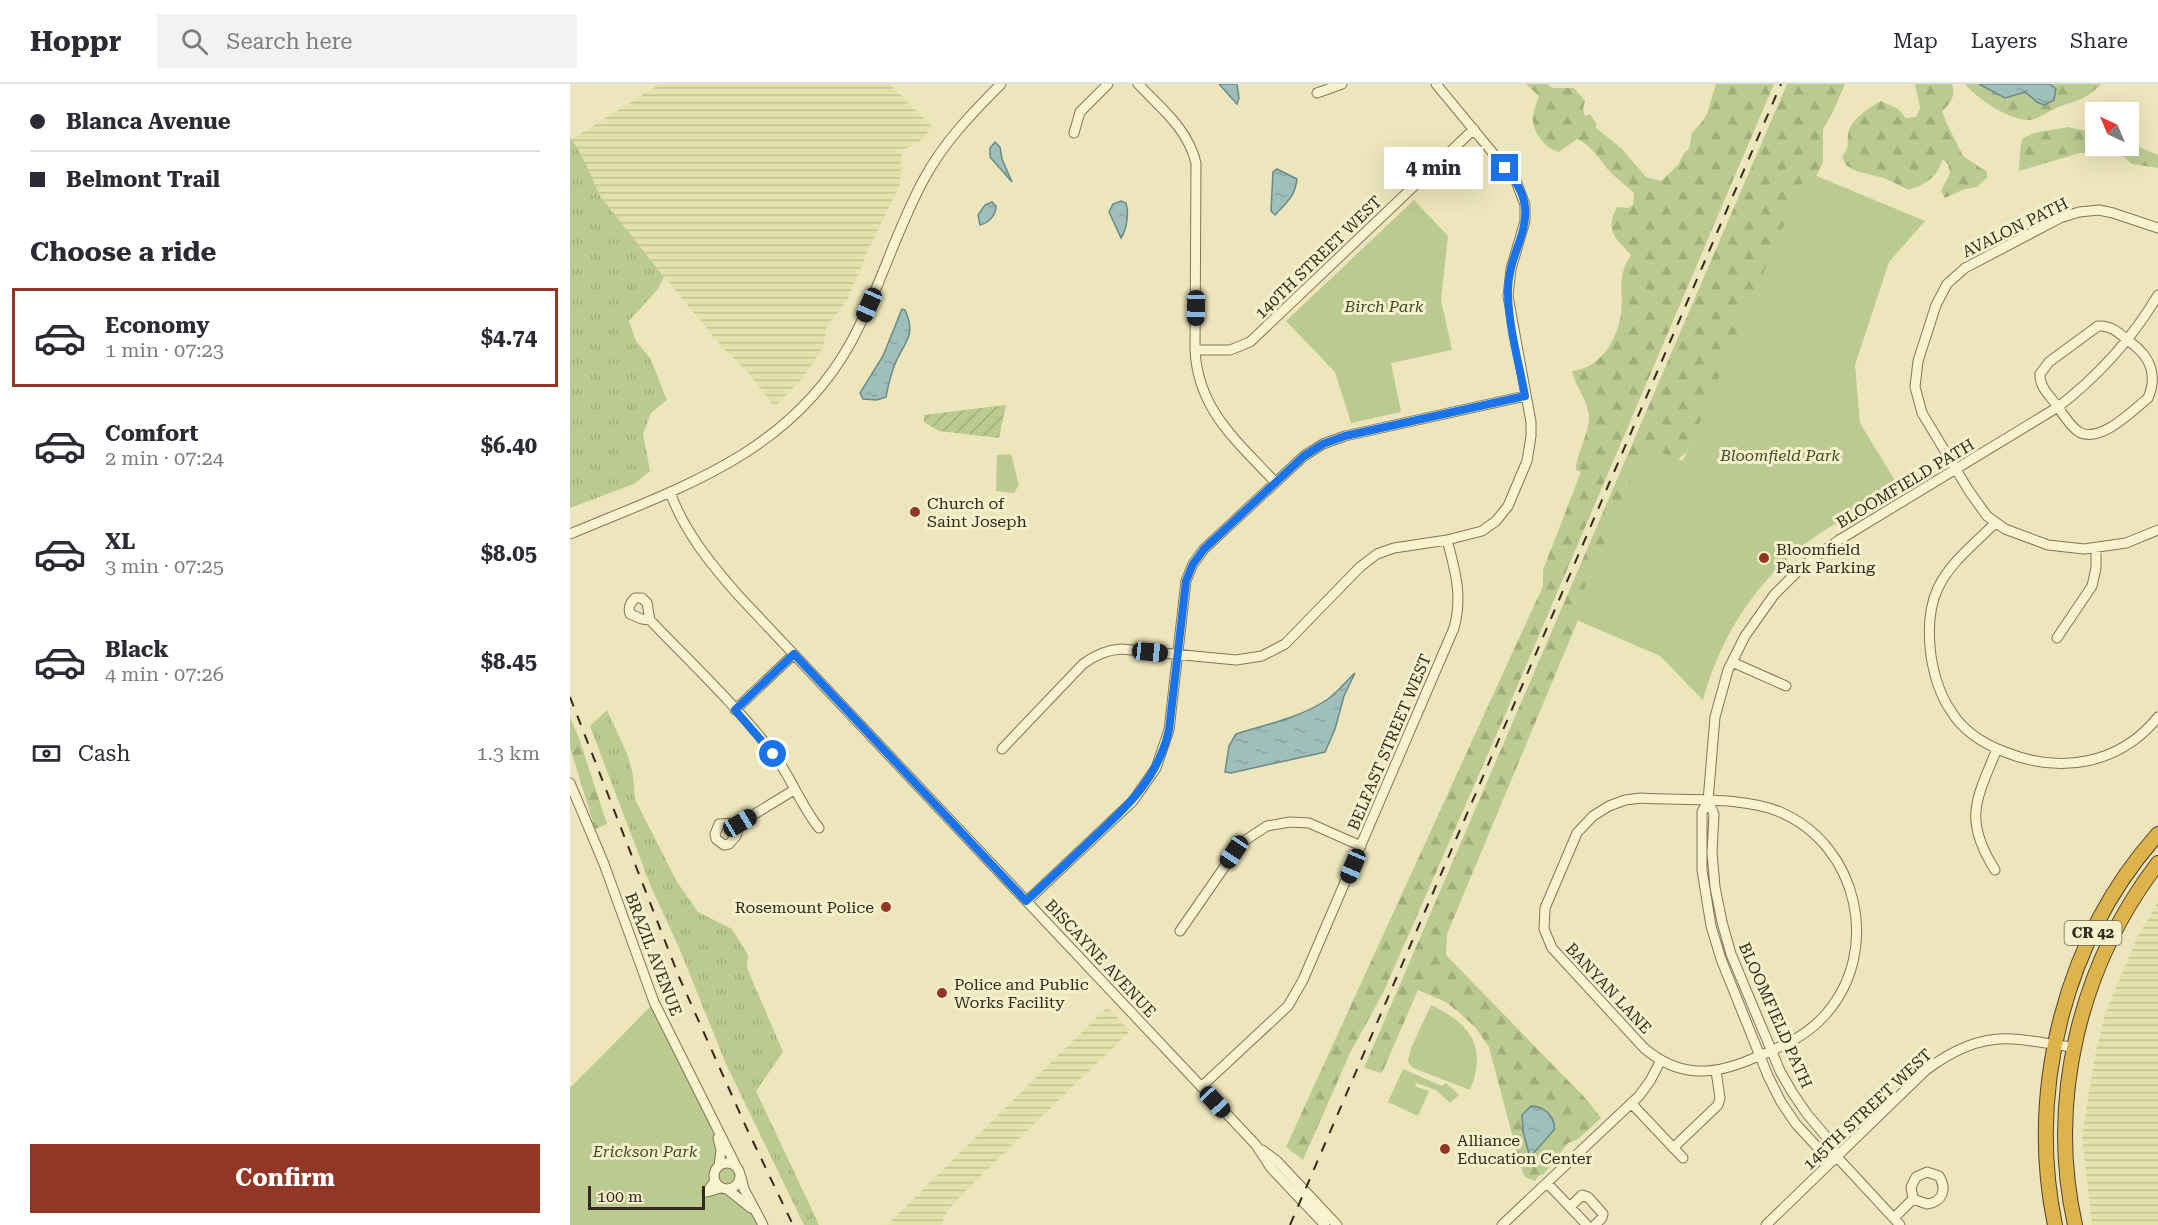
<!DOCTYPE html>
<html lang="en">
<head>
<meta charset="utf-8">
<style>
  :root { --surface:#fff; --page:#f2f2f3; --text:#2b2b33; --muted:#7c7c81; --line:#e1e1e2; --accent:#933626 }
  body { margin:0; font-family:"Roboto Serif",serif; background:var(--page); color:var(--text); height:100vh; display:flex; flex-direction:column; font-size:22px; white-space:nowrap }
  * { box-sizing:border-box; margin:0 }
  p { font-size:20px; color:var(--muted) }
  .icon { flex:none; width:33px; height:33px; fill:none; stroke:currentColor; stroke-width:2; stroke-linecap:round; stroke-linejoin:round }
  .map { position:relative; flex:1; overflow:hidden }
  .side { display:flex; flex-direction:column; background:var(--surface); width:570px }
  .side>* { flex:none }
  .guide { display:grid; align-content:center; height:132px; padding:0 30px; background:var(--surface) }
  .needle { width:39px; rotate:316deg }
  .controls { position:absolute; left:1515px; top:18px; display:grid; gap:12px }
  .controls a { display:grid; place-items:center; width:54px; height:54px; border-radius:0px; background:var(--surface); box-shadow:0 6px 24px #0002; font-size:30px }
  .scale { position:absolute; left:18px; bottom:15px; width:117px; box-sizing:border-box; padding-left:6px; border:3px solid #332a1b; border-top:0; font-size:16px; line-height:21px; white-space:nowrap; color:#332a1b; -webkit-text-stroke:4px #f5efcb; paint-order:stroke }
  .end { position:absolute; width:27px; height:27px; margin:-14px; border:8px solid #1a73e8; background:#fff; box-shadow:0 0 0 3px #fff }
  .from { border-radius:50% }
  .bubble { position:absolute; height:42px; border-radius:0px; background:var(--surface); box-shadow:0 6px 24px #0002; font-size:20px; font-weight:700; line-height:42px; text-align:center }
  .car { position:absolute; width:18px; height:36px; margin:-18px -9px; border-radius:8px; box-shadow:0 0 4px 2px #0007; background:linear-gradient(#222 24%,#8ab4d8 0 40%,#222 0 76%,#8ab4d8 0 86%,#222 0) }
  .guide b { display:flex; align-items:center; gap:21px; height:57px; font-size:22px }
  .guide b+b { border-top:2px solid var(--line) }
  .guide i { width:15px; height:15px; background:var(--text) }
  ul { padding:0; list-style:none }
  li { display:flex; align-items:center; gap:18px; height:99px; margin:0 12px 9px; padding:0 18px; border:3px solid transparent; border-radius:0px }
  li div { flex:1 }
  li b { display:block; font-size:22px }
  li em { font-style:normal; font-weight:700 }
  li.current { border-color:var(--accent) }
  li>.icon { width:54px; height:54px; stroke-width:1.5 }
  h2 { padding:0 30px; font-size:27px; line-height:72px }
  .pay { display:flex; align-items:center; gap:15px; height:66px; padding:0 30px; font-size:22px }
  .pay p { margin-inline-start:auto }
  .action { display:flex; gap:12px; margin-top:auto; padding:12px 30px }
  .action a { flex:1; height:69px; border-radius:0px; background:var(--accent); color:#fff; font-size:24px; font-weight:700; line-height:69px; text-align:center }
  header { display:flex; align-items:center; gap:36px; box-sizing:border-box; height:84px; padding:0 30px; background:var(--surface); border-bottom:2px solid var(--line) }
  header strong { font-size:28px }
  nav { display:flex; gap:33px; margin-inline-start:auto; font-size:21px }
  .search { width:420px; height:54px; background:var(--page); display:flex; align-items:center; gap:15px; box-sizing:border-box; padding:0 21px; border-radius:0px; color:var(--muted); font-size:22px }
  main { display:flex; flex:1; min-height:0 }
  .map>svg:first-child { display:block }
  .farmland { fill:url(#farmland-rules) }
  .grass { fill:url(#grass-tufts) }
  .forest { fill:url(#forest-firs) }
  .park { fill:#bbca91 }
  .garden { fill:url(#garden-furrows) }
  .water { fill:url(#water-ripples); stroke:#688b88; stroke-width:1.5 }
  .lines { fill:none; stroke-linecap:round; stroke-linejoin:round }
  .minor-casing { stroke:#847556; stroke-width:11 }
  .highway-casing { stroke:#51422b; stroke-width:16 }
  .minor { stroke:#f8f2cf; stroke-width:9 }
  .highway { stroke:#deb34b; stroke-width:14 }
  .rail { stroke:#332a1b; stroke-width:2; stroke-dasharray:10 10; stroke-linecap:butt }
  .route { stroke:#1a73e8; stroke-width:8 }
  .poi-dot { fill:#933626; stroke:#f5efcb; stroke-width:2 }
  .labels { text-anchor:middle; stroke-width:6; stroke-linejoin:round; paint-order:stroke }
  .shield { fill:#f5efcb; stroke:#6d6550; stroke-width:1.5 }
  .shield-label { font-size:15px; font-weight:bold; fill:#332a1b }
  .street-label { font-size:16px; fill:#332a1b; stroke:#f5efcb }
  .park-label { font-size:16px; font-style:italic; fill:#3d5021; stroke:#f5efcb }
  .poi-label { font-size:16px; fill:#332a1b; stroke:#f5efcb; text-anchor:start }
</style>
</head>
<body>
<header>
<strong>Hoppr</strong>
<div class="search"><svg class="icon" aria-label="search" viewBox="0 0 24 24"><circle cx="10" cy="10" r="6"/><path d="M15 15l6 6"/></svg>Search here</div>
<nav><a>Map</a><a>Layers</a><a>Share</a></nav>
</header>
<main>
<section class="side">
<div class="guide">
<b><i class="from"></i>Blanca Avenue</b>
<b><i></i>Belmont Trail</b>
</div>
<h2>Choose a ride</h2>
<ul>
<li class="current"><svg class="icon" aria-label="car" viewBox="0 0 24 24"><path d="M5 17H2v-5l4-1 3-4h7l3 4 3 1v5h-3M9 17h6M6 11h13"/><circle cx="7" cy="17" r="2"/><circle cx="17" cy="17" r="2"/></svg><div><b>Economy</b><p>1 min · 07:23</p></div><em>$4.74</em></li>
<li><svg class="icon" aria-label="car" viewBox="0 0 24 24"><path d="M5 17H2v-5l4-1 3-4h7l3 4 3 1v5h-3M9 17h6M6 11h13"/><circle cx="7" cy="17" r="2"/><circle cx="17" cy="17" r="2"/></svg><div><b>Comfort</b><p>2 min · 07:24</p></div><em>$6.40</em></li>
<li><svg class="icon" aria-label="car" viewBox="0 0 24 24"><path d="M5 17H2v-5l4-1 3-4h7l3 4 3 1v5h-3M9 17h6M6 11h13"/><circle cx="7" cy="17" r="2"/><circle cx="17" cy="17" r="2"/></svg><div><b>XL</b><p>3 min · 07:25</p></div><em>$8.05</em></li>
<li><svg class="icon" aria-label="car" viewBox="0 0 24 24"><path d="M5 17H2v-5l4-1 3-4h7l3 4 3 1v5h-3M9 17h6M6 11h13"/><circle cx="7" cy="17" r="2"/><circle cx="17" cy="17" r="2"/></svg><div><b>Black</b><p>4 min · 07:26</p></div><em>$8.45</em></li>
</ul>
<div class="pay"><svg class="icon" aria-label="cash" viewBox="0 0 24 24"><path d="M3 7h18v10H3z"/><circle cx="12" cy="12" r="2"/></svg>Cash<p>1.3 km</p></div>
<div class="action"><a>Confirm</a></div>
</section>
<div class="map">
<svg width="1588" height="1141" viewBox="0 0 1588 1141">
  <defs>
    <pattern id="farmland-rules" width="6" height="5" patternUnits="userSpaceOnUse" patternTransform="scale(1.5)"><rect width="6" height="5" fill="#e2e2aa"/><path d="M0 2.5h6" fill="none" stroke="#c2c292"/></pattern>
    <pattern id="grass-tufts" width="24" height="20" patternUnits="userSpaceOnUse" patternTransform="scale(1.5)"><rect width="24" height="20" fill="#bbca91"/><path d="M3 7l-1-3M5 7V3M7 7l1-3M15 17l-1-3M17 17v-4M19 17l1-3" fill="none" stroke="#a1ae7c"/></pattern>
    <pattern id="forest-firs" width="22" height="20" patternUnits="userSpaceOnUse" patternTransform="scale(1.5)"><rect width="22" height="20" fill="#bbca91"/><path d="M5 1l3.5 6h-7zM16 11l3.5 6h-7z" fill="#a1ae7c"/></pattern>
    <pattern id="garden-furrows" width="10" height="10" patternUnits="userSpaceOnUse" patternTransform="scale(1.5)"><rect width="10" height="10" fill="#bbca91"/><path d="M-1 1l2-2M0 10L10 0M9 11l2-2" fill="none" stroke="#a1ae7c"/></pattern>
    <pattern id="water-ripples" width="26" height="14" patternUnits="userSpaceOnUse" patternTransform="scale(1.5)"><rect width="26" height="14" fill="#a0beba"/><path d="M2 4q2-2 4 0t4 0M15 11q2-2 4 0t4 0" fill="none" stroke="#8aa39f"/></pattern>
  </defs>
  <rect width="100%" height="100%" fill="#ede6bc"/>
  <path class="farmland" d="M90,0H320L362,43L348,59L334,65L332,68L330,101L299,164L277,217L257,241L253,263L243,279L231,296L204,323L178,288L153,264L46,134L30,112L16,80L2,55Z
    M1588,818V1141H1522L1512,1053L1524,977L1535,930L1568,852Z
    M537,923L560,947L392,1110L376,1129L371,1141H317Z"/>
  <path class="grass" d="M0,55H2L16,80L30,112L94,193L88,205L59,237L66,257L80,274L97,316L81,329L73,350L80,387L64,400L0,424Z
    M37,626L58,672L63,691L65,715L107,798L128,828L162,845L178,871L177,884L213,968L186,1007L249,1141H234L156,980L110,866L81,803L20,642Z"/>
  <path class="forest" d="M956,0H977L983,4H1004L1015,17L1013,25L1015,32L1020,30L1026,39V44L1051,64L1076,93L1091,97L1108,81L1114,69L1119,65L1122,49L1132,38L1137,30L1146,0H1204L935,631L813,909L780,969L733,1076L716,1063L973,502V486L1011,388L1006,386C1005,374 1021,345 1019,331C1018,317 1005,302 1002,287C1030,284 1047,257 1051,230C1054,207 1046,193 1061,171C1044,153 1035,147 1047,123L1058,124L1063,121L1064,109C1057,102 1048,96 1041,89C1030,77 1023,62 1007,55L989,68C974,64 961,47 963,31C964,25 967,18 969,12Z
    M1217,0H1275L1263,28L1253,45V78L1116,369L1098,383L1016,517L877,850L876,871L1018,1017L1031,1034L1008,1055L998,1059L974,1090L968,1092L965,1097L955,1093L950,1081L919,963L905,943L886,926L876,918L848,906L812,989L794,984Z
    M1345,0H1382C1386,12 1381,19 1372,27L1376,38L1393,72L1417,88V94L1407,103L1395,105L1375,114L1371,107L1380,89L1378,80L1372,75C1369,93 1355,100 1339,106L1314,94L1286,87L1276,81L1272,73C1280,61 1277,63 1278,51C1280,35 1299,24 1311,17L1328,25L1336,34L1346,33L1350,24Z
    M1395,0H1531C1516,16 1505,17 1486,24C1479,27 1472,32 1465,35C1445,41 1407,15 1395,0Z
    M1498,43L1525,49L1526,62H1558L1559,59L1588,71V84L1562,80L1552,71L1510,69L1449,87L1450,67L1452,55C1466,46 1482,47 1498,43Z
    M0,633L9,654L37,740L25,745L0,663Z"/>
  <path class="park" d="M1237,88L1355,137L1319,178L1285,281L1290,339L1329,403C1302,419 1275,433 1249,450C1191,489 1151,549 1133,616L1090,572L1002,534L1076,362L1113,377Z
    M844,116L878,152L871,216L882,266L821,279L831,328L781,339L765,288L716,237Z
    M441,370L449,401L444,409L426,407L427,371Z
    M86,917L193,1141H0V1004Z
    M861,921C900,939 918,963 900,1006L843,984L838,978L841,964Z
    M833,985L872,1002L876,999L889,1011L880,1019L866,1006L846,999L845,1002L859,1007L848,1032L818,1018Z"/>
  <path class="garden" d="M436,321L429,354L369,347L354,338V331Z"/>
  <path class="water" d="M649,0H667L669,14L667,20Z
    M1409,0H1480L1486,5L1484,16L1474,21L1467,18L1455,8L1435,14Z
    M425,58L430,63L432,75L442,98L420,73V64Z
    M707,85L727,95C725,113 717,118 705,131L701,127L703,88Z
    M551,117L556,119C559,129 557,145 551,154L539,128L543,120Z
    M422,118L426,122C426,131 419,139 410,141L408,131L415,121Z
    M332,225L335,226C347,252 334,258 325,280C321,290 318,302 316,313L307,316L293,315L290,309L313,272Z
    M785,589L774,612L765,645L755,668L661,689L655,688L659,662L666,650C697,640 730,634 758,615C768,608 776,597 785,589Z
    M961,1022C974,1022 986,1033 984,1046L962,1071L959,1070L953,1047L952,1031Z"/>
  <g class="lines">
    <g class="minor-casing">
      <path id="minor" d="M568,0C591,24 618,45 626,79L625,266C628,326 667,357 705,398
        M747,9L772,0
        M504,49L510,28L538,0
        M1588,144L1543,129L1529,126L1509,128L1490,134L1395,184L1377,200L1366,221L1348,277L1345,303L1352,329L1399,407L1417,432L1435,445L1478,461L1514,465L1556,459L1588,446
        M1528,242C1542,241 1550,250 1560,258C1580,272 1588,291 1578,314C1562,327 1530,360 1509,348C1500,342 1494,332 1488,323C1481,313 1469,303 1470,290L1479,278Z
        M625,266H660L680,258L904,45
        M100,408C114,447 140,479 168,511L609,979L686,1061L701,1084L755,1141
        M1425,439C1405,460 1381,477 1368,504C1358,525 1358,549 1361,572C1364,591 1370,611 1381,627C1393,647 1414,660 1435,668C1490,690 1549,681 1588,633
        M0,450C109,404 218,371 280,260C309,208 325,148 354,95C374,58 402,29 431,0
        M80,536L77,519L72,514H65C60,519 58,523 60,530L72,535L80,536C121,579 166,621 203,669C221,693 230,720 249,744
        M1487,554L1522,502L1526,484V465
        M1162,578L1216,602
        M165,626L224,570
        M432,665L513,580C525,571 537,566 551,565L666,576L692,572L715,560L790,483L807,470L824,464L877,456L912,447L926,437L938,422L957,377L961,352V338L938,212L941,185L955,137V121L946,97L866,0
        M0,699L34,780L84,918L165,1080
        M1071,714C1113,717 1172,712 1210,728C1288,761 1312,866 1256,930C1236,953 1211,963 1184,974C1143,992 1109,994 1074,964L982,864L974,845L975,824L1007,749L1023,732L1039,722L1055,716Z
        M1138,717L1132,728V786L1141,842L1151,875L1198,992L1211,1018L1226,1040L1249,1065L1267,1073
        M170,739L166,752L159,760L154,761L146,755L145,750L149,740L170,739L224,706
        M1425,786C1393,735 1406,716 1427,665
        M457,817L563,717L586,684L599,646L616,497L623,480L634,465L734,372L753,360L775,352L955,312
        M610,847L671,759L697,742L720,738L739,739L791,762
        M631,1003L718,922L733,896L884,544C893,512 885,486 877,456
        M1061,1019L1113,1074
        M148,1054L151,1066L149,1082
        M1103,1064L1148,1021L1150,1014L1146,987
        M692,1066L707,1077L767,1141
        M144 1092a13 13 0 1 1 26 0a13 13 0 1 1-26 0Z
        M171,1093L174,1105L193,1141
        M145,1097L137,1108L151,1104
        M977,1099L1017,1141
        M157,1105L181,1124
        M1000,1123L1012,1111L1018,1113L1033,1130L1032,1134L1025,1141
        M1324,1134L1343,1115L1357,1120C1373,1118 1377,1105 1369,1092L1357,1088L1346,1093L1341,1103L1343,1115
        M932,1141L1069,1012L1080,997L1091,976
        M1196,1141L1356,986C1381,967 1410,952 1443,955C1463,956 1483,961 1503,963
        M1330,1141L1267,1073L1259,1056L1237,1030L1222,1008L1210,987L1161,870L1152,838L1145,803L1142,769L1144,730L1138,717L1145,633L1158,586L1175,552L1204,511L1233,482L1269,456L1488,323C1528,292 1562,255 1588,211"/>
    </g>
    <g class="highway-casing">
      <path id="highway" d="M1485,1141C1457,1005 1495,854 1588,750
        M1505,1141C1477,1015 1510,881 1588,779"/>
    </g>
    <use href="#minor" class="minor"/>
    <use href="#highway" class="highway"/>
    <path class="rail" d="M0,613L109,893L177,1045L223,1141
      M720,1141L1211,0"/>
  </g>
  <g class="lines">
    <path class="route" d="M203,670L165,626L224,570L456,817C477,798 497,779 517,760C554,725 587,698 599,646L616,497L623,480L634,465L734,372L753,360L775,352L955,312C949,279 939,245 938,211C936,160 980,134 935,84"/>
  </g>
  <g class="poi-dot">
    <circle cx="345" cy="428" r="6"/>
    <circle cx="1194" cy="474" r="6"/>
    <circle cx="316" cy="823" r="6"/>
    <circle cx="372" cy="909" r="6"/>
    <circle cx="875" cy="1065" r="6"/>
  </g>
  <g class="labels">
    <rect class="shield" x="1494.5" y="837" width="57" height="24" rx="4.5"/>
    <g class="shield-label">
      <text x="1523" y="854">CR 42</text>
    </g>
    <g class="street-label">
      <text transform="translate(1445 143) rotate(-26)" y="6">AVALON PATH</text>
      <text transform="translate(748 173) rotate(-44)" y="6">140TH STREET WEST</text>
      <text transform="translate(1335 399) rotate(-31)" y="6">BLOOMFIELD PATH</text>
      <text transform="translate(819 658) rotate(-67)" y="6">BELFAST STREET WEST</text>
      <text transform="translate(84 870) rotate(69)" y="6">BRAZIL AVENUE</text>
      <text transform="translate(531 874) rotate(47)" y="6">BISCAYNE AVENUE</text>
      <text transform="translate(1039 904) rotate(47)" y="6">BANYAN LANE</text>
      <text transform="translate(1206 931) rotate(66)" y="6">BLOOMFIELD PATH</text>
      <text transform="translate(1297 1025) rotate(-43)" y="6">145TH STREET WEST</text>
    </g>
    <g class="park-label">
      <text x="814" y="228">Birch Park</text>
      <text x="1210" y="377">Bloomfield Park</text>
      <text x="75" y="1073">Erickson Park</text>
    </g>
    <g class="poi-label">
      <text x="357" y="425">Church of<tspan x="357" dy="18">Saint Joseph</tspan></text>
      <text x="1206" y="471">Bloomfield<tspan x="1206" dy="18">Park Parking</tspan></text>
      <text x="304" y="829" text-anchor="end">Rosemount Police</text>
      <text x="384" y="906">Police and Public<tspan x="384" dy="18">Works Facility</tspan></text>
      <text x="887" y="1062">Alliance<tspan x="887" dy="18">Education Center</tspan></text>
    </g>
  </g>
</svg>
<div class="controls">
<a><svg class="needle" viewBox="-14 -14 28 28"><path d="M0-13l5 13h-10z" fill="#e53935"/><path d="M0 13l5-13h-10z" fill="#7c7c81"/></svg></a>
</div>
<div class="scale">100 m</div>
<i class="end from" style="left:203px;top:670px"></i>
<i class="end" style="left:935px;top:84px"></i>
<div class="bubble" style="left:814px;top:63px;width:99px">4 min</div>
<i class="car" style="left:299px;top:221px;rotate:204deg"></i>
<i class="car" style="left:626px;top:224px;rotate:181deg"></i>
<i class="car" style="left:580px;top:568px;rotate:96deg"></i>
<i class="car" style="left:170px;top:739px;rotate:59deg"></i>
<i class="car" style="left:664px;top:768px;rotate:214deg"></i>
<i class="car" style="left:783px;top:782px;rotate:203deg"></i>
<i class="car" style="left:645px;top:1018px;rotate:137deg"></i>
</div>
</main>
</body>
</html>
